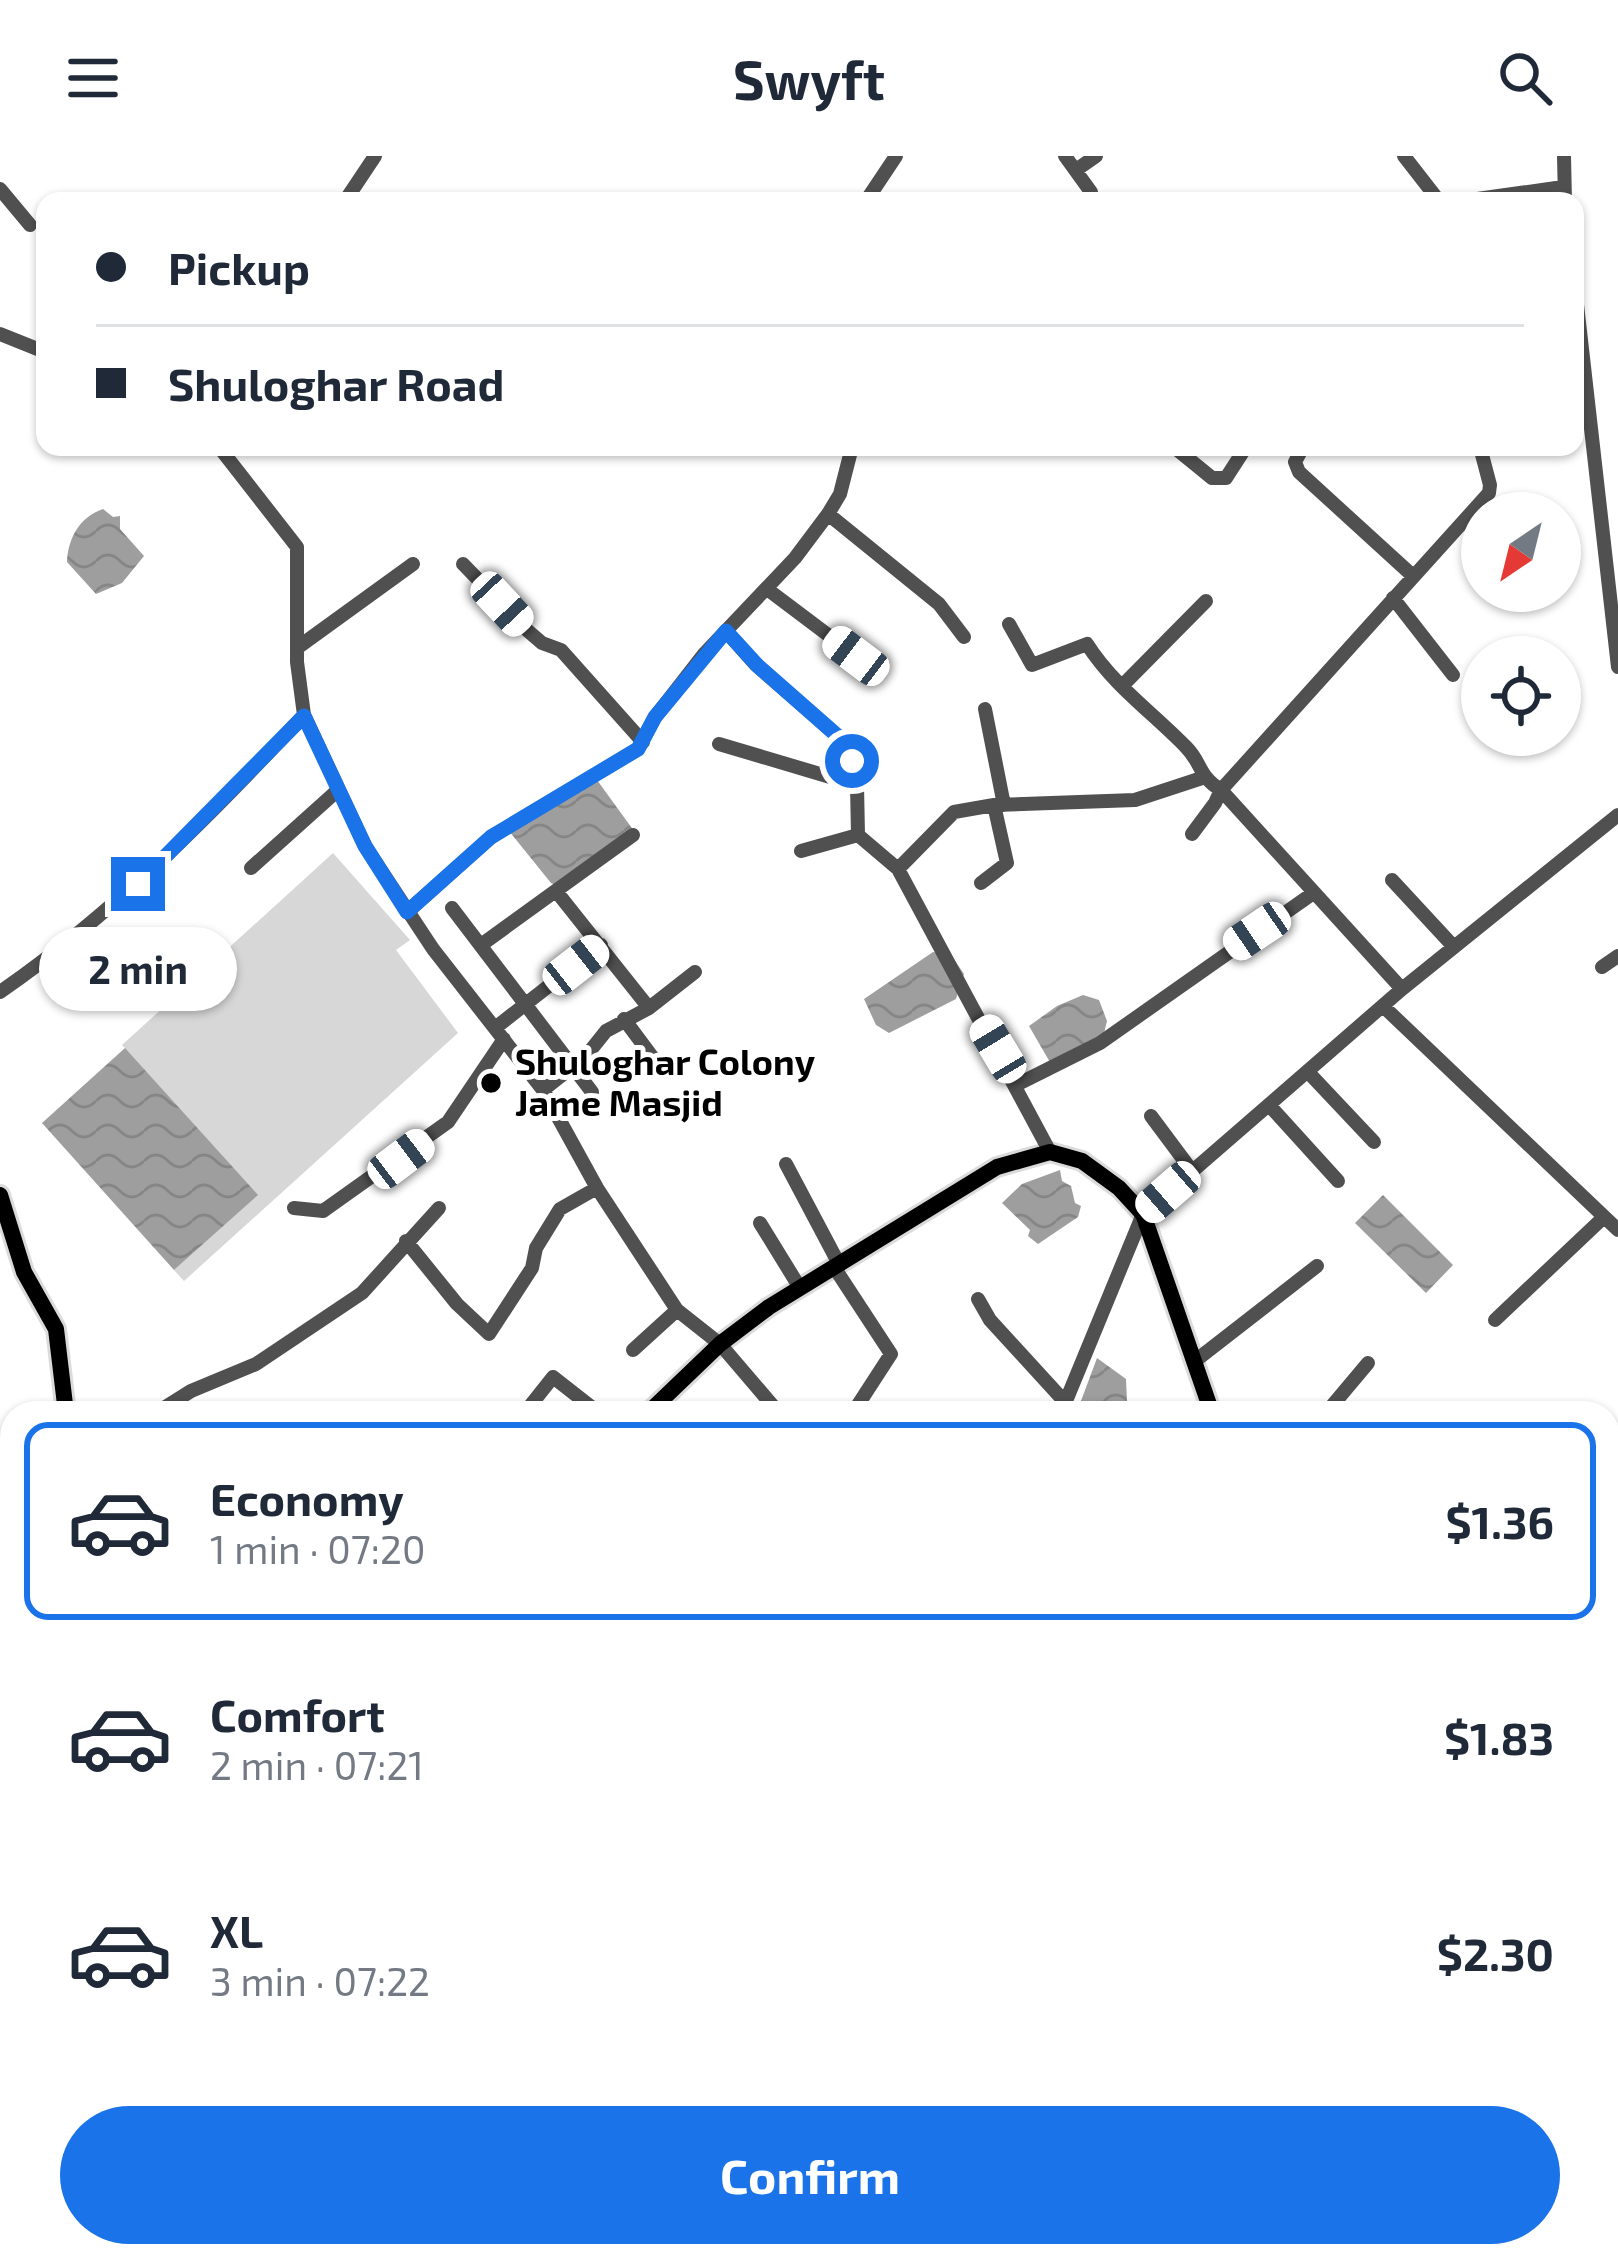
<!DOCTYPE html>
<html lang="en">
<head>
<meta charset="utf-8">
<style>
  :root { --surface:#fff; --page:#f2f2f3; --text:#1f2937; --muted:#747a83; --line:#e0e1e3; --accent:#1a73e8 }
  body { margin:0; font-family:"Exo 2",sans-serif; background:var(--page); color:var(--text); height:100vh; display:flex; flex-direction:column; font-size:45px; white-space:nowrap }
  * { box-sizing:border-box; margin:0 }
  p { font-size:39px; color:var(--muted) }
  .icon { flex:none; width:66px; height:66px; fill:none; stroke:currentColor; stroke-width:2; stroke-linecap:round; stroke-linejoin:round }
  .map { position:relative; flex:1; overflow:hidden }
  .side { position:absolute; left:0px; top:1245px; width:1620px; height:867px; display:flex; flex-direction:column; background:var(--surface); border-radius:36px 36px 0 0; box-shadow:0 3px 9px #0004 }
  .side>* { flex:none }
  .guide { position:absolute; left:36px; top:36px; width:1548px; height:264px; border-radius:24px; box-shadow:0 3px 9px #0004; display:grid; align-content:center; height:264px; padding:0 60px; background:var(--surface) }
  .needle { width:78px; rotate:215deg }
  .fabs { position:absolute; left:1461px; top:336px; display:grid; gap:24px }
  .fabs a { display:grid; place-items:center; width:120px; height:120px; border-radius:50%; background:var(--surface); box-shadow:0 3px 9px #0004; font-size:60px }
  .end { position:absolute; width:54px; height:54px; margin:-27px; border:15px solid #1a73e8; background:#fff; box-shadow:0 0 0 6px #fff }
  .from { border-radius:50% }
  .bubble { position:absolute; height:84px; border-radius:42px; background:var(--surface); box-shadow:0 3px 9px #0004; font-size:39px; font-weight:700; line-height:84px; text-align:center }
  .car { position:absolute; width:36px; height:72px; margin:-36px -18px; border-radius:15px; box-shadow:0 0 9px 3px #0007; background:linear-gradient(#fff 24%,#345 0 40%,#fff 0 76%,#345 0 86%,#fff 0) }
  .guide b { display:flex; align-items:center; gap:42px; height:114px; font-size:45px }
  .guide b+b { border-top:3px solid var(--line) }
  .guide i { width:30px; height:30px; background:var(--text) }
  ul { padding:21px 0 0; list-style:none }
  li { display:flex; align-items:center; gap:36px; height:198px; margin:0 24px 18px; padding:0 36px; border:6px solid transparent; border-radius:24px }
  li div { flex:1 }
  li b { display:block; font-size:45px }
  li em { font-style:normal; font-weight:700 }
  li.active { border-color:var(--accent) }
  li>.icon { width:108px; height:108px; stroke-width:1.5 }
  .cta { display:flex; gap:24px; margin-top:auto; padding:24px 60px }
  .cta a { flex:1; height:138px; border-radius:72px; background:var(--accent); color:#fff; font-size:48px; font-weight:700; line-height:138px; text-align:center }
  header { display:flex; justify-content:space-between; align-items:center; height:156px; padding:0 60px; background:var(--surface); font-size:54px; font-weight:700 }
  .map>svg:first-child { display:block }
  .grass { fill:#d7d7d7 }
  .water { fill:url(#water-waves) }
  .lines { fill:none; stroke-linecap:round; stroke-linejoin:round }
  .major-casing { stroke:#dbdbdb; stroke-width:22 }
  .minor { stroke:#505050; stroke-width:14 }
  .major { stroke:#000; stroke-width:16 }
  .route { stroke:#1a73e8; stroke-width:15 }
  .poi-dot { fill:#000; stroke:#fff; stroke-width:4.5 }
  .labels { text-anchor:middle; stroke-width:10; stroke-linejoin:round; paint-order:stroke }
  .poi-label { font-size:36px; font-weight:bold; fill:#000; stroke:#fff; text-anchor:start }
</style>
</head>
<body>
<header><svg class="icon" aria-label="menu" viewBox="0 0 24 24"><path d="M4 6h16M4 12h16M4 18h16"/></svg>Swyft<svg class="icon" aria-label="search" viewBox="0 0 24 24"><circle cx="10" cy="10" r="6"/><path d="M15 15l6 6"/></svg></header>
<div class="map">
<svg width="1618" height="2111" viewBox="0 0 1618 2111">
  <defs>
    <pattern id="water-waves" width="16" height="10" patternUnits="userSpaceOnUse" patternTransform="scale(3)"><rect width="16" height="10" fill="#9e9e9e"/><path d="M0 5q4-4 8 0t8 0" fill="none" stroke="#868686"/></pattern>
  </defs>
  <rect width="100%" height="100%" fill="#fff"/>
  <path class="grass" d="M333,697L410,784L396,794L458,877L184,1125L174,1114L257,1039L122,889Z"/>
  <path class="water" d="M103,353L113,361L120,360V373L144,400L122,427L96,438L67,406C68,383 79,361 103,353Z
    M597,624L634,675L558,730L551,727L509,675Z
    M933,796L951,799L964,818L956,843L889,877L876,869L864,843Z
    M1083,839L1099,844L1107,865L1104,877L1051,908L1029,870L1057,850Z
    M125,892L258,1039L174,1114L42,967Z
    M1060,1014L1062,1025L1071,1030L1075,1047L1081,1050L1078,1061L1038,1088L1028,1080L1030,1074L1002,1047L1022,1028Z
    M1383,1039L1453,1109L1426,1137L1355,1067Z
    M1097,1202L1126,1223L1127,1245L1112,1257L1078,1253Z
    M12,1789V2100H98L74,2111H0V1793Z
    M1608,1981L1618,1997V2111H1411L1403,2100H1608Z"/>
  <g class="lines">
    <g class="major-casing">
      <path id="major" d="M0,1039L24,1116L56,1173L66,1257
        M648,1257L720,1188L769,1151L997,1011L1050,996L1082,1005L1119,1032L1143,1058L1212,1257
        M1608,1592L1618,1599"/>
    </g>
    <path class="minor" d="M1065,0L1091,36
      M1404,0L1439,45
      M1564,0L1565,45
      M1076,14L1096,0
      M0,33L30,69
      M345,45L375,0
      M866,45L896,0
      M1463,45L1563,31
      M1575,131L1618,511
      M0,178L45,196
      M219,291L297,391V506L304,559L365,690L433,793L543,934L597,1032L677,1154L720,1188L779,1257
      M1174,291L1212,322H1226L1246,291
      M1303,291L1295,306L1299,316L1413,420
      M828,358L939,448L964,481
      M463,408L528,475L542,487L561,494L643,586
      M767,433L856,500
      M1393,442L1453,519
      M1009,468L1032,509L1087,488C1113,529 1153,557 1186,591C1202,607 1198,620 1221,634L1402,833
      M726,475L756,509L841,583L852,605L857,629L858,679
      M297,492L413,408
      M1122,530L1206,445
      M985,553L1004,649
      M719,588L857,629
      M1192,678L1215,647L1221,634L1489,337L1490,329L1480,291
      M801,695L858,679L898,713L1050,996
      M251,712L338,634
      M898,713L954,656L994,649L1135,644L1202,622
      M1392,724L1454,791
      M981,727L1007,707L994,649
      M556,735L649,852
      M452,752L592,936
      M407,756L491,681L638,593L655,561L704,498L795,402L828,358L840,338L852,291
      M481,789L633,679
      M1602,811L1618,800
      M0,836C113,758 210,660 304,559
      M1384,851L1618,1074
      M624,863L659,910
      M495,872L601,789
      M1308,916L1374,986
      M1016,929L1100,887L1312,738
      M543,934L586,900L606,875L649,852L695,816
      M1269,949L1338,1025
      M1151,960L1192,1015
      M786,1008L839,1108
      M294,1052L323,1055L448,966L504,883
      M760,1067L800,1132
      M406,1085L457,1148L489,1178L532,1112L536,1092L560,1053L597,1032
      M834,1111L891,1198L854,1255
      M978,1143L990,1164L1065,1246
      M1495,1164L1604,1061
      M633,1194L677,1154
      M1195,1205L1317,1110
      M526,1255L553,1221L599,1257
      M156,1257L191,1235L256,1208L362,1137L439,1052
      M1061,1257L1143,1058L1402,833L1618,659
      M1326,1257L1368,1207
      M0,1383L11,1402
      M1608,1477L1618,1463
      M0,1607L12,1614
      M1608,1962L1618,1977
      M258,2111L285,2100"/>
    <use href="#major" class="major"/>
  </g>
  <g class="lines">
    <path class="route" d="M138,728L304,560L365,690L407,756L491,681L638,593L655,561L726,475L757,509L841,583L852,605"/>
  </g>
  <circle class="poi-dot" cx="491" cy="927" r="12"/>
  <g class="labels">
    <g class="poi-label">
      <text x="515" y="919">Shuloghar Colony<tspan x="515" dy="41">Jame Masjid</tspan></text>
    </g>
  </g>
</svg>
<div class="fabs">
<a><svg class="needle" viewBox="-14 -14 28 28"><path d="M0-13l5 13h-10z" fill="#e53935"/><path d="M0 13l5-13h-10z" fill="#747a83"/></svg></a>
<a><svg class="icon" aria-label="locate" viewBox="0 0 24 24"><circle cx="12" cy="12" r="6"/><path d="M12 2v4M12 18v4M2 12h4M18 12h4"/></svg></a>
</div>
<i class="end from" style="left:852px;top:605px"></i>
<i class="end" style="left:138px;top:728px"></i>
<div class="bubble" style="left:39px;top:771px;width:198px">2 min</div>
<i class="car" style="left:502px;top:448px;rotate:137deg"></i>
<i class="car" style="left:856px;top:500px;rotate:307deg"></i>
<i class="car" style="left:1257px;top:775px;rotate:236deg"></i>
<i class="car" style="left:576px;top:809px;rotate:52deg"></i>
<i class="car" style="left:998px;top:893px;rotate:329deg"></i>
<i class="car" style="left:401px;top:1003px;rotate:53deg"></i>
<i class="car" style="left:1168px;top:1036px;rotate:229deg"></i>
<div class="guide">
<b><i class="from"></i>Pickup</b>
<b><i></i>Shuloghar Road</b>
</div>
<section class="side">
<ul>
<li class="active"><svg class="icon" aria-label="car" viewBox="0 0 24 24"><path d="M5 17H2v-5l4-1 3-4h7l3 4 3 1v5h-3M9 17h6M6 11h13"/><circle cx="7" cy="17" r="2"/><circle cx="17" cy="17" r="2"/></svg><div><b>Economy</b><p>1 min · 07:20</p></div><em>$1.36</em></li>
<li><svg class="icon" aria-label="car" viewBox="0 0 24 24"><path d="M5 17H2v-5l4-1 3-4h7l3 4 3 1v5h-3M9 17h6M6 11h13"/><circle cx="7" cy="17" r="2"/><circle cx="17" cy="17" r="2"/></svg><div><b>Comfort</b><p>2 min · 07:21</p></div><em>$1.83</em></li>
<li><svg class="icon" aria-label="car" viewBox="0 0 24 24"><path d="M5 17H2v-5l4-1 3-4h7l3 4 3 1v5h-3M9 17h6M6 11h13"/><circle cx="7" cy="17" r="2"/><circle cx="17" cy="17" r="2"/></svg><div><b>XL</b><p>3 min · 07:22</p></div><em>$2.30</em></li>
</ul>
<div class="cta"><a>Confirm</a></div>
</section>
</div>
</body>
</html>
